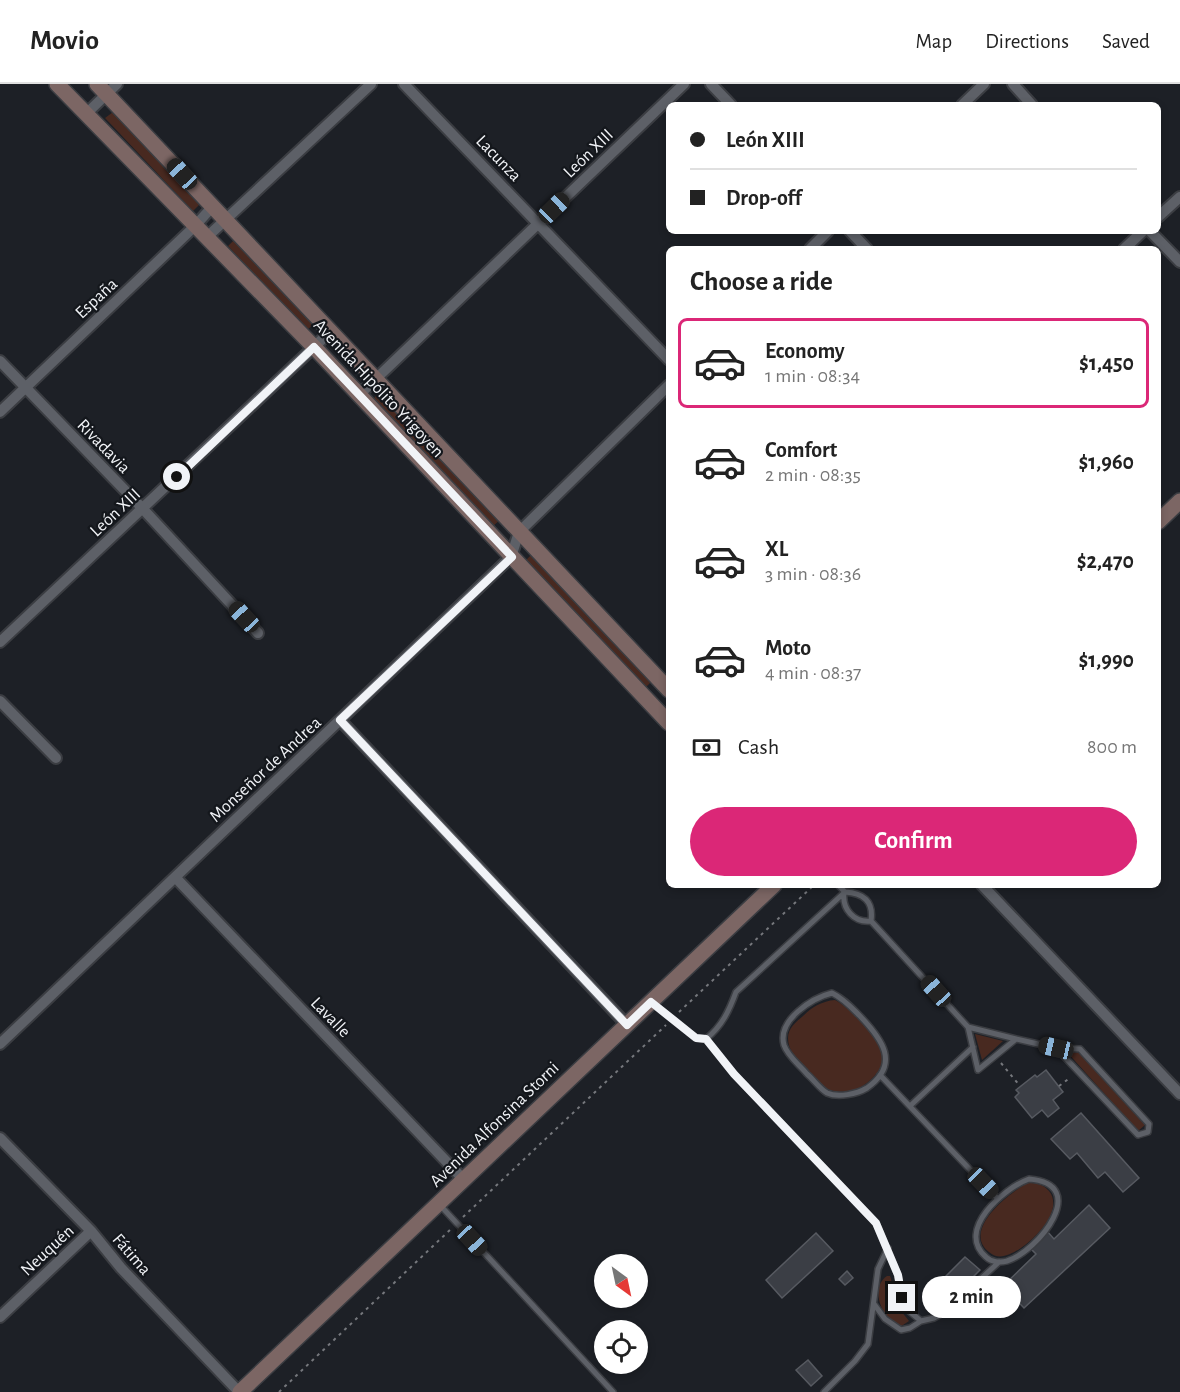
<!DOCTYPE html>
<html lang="en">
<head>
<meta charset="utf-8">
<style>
  :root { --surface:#fff; --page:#f2f2f2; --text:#222; --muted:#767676; --line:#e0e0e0; --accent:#db2777 }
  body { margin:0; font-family:"Alegreya Sans",sans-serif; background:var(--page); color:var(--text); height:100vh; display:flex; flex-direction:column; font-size:22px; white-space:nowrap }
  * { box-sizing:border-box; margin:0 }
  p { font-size:20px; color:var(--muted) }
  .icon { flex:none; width:33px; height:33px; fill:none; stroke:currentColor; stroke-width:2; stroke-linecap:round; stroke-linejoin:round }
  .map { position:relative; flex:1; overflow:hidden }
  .side { position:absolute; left:666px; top:162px; width:495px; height:642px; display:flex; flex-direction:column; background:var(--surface); border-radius:9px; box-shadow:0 3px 9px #0003 }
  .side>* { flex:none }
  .top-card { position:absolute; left:666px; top:18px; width:495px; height:132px; border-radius:9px; box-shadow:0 3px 9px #0003; display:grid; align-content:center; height:132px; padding:0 24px; background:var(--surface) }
  .needle { width:39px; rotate:147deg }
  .fabs { position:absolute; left:594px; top:1170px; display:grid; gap:12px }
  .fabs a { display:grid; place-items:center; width:54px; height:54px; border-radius:50%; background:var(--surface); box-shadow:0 3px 9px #0003; font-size:30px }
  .end { position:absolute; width:27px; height:27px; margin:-14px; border:8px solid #f1f3f7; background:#111; box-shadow:0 0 0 3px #111 }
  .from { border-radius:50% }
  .bubble { position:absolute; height:42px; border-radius:21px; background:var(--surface); box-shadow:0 3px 9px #0003; font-size:20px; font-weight:700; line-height:42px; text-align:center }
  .car { position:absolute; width:18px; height:36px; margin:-18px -9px; border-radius:8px; box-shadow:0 0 4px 2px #0007; background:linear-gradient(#222 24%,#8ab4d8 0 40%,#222 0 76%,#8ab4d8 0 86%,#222 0) }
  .top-card b { display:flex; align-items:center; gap:21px; height:57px; font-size:22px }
  .top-card b+b { border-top:2px solid var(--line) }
  .top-card i { width:15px; height:15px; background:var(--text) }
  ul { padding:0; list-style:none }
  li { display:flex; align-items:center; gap:18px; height:90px; margin:0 12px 9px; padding:0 12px; border:3px solid transparent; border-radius:9px }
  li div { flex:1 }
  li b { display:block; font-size:22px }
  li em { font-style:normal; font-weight:700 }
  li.active { border-color:var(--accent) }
  li>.icon { width:54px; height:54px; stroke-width:1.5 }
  h2 { padding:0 24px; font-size:27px; line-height:72px }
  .pay { display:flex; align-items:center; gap:15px; height:66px; padding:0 24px; font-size:22px }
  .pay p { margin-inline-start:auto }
  .primary-button { display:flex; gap:12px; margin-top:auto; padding:12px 24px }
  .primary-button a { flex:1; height:69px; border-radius:36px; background:var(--accent); color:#fff; font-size:24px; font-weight:700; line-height:69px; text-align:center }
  header { display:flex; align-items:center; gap:36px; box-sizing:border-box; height:84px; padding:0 30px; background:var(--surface); border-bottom:2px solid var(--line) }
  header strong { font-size:28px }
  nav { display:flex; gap:33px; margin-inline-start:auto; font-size:21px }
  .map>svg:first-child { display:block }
  .green { fill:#482920 }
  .building { fill:#3b3e45; stroke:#575a61; stroke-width:1.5 }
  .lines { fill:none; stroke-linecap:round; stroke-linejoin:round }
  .service-casing { stroke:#3b3d42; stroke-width:8 }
  .minor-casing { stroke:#3b3d42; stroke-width:14 }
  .secondary-casing { stroke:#3b3d42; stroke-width:18 }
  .path { stroke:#76787d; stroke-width:2; stroke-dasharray:3 4.5; stroke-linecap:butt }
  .service { stroke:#5d6067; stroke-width:5 }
  .minor { stroke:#5d6067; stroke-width:10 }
  .secondary { stroke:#7c6664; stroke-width:15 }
  .route { stroke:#f1f3f7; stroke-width:8 }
  .labels { text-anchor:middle; stroke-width:4.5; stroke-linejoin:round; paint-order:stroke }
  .street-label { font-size:18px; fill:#f1f3f7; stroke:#14171c }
</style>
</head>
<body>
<header>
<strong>Movio</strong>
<nav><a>Map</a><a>Directions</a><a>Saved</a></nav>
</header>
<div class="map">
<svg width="1180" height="1308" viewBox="0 0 1180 1308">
  <rect width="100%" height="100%" fill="#1d2026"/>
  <path class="green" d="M113,28L200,120L193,127L105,34Z
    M235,155L314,240L307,246L228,162Z
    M379,309L500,436L493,442L372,316Z
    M532,470L653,596L646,603L525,477Z
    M835,916C849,923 881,954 883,970C885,985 869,1000 857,1005C849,1008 837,1009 830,1006C821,1003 799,979 794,971C790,966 788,960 788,954C788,944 796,938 803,932C812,923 822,917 835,916Z
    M975,950L1003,957L982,976Z
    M1066,967L1078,968L1145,1041L1138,1047Z
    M1028,1099C1037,1099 1043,1100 1049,1107C1066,1128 1028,1163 1010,1170C1002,1173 996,1174 989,1168C961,1146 1010,1108 1028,1099Z
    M887,1192H890C893,1199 891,1205 893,1212C895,1221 903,1229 909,1237L900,1243C896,1240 891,1237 888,1233C878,1223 873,1201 887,1192Z"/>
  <path class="building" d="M1046,986L1063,1008L1053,1016L1059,1024L1048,1033L1042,1026L1032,1034L1015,1013L1019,1009L1016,1006L1035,991L1037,993Z
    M1081,1029L1139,1094L1123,1108L1105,1088L1098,1094L1077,1069L1070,1075L1051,1055Z
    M1089,1121L1110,1144L1024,1224L1003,1202L1036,1170L1030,1164L1047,1147L1054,1155Z
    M816,1149L833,1167L782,1214L766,1196Z
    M965,1173L980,1186L944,1222L930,1208Z
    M847,1187L853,1194L845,1201L839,1195Z
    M808,1276L822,1292L811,1302L796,1286Z"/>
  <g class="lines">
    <g class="service-casing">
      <path id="service" d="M838,801L845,808C863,809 874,817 871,837C854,839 842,825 844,809
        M871,837L968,943L978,986L1016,955L968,943
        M832,909C844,915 851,923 860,932C882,955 901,980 867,1004C857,1010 838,1014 827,1009C820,1005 813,995 807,990C800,981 788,973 784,961C777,936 812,914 832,909Z
        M652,919L696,954L706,955C722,942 729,927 736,908L845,808
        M706,955L734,990L876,1139L898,1191L902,1214L909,1227L921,1237L934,1234L945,1228L999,1178
        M1016,955L1056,964L1080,965L1149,1040L1148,1048L1138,1051L1056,964
        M880,991L998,1115
        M910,1022L973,963
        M1029,1095C1091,1100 1039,1167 1007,1177C1000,1179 991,1178 986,1173C955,1146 1004,1104 1029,1095Z
        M439,1120L613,1308
        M874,1220L885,1235L901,1246L910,1244L921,1237
        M824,1308L855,1277L868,1260L878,1185L888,1164"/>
    </g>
    <g class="minor-casing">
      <path id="minor" d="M404,0L669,276
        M711,0L731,21
        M1013,0L1032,21
        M962,21L984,0
        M86,30L117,0
        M1158,133L1180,113
        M850,147L867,165
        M1150,147L1180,178
        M207,153L371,0
        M810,165L828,147
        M1124,165L1143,147
        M0,277L143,425L258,549
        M359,311L684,0
        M0,328L195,142L213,122
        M0,558L331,247
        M0,617L56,674
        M340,636L627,941
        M175,793L464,1096
        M982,801L1180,1010
        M0,960L511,473L519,448L669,301
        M0,1054L91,1147L121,1184L239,1308
        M0,1233L91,1147"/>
    </g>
    <g class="secondary-casing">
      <path id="secondary" d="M57,0L314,263L669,639
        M97,0L669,606
        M1158,438L1180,417
        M240,1308L774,801"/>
    </g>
    <path class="path" d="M679,928L814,801
      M1001,979L1020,1002
      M1059,1002L1071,993
      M463,1133L666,941
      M279,1308L451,1145"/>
    <use href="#service" class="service"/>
    <use href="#minor" class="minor"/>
    <use href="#secondary" class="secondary"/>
  </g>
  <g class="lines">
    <path class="route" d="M177,393L314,263L512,473L340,636L627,941L651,918L696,954L706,955L734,990L876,1139L898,1191L902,1214"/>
  </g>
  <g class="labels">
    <g class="street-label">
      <text transform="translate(588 69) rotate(-44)" y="6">León XIII</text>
      <text transform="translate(499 74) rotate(46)" y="6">Lacunza</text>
      <text transform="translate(96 214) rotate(-43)" y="6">España</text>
      <text transform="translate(379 304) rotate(47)" y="6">Avenida Hipólito Yrigoyen</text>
      <text transform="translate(104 362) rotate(46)" y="6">Rivadavia</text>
      <text transform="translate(115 428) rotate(-43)" y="6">León XIII</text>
      <text transform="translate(265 685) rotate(-43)" y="6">Monseñor de Andrea</text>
      <text transform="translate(331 933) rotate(46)" y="6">Lavalle</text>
      <text transform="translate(494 1040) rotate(-44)" y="6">Avenida Alfonsina Storni</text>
      <text transform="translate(47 1166) rotate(-43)" y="6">Neuquén</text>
      <text transform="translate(132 1170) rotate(49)" y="6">Fátima</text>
    </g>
  </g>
</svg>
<div class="fabs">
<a><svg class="needle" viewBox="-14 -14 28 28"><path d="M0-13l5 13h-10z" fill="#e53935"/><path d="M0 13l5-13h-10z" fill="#767676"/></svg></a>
<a><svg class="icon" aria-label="locate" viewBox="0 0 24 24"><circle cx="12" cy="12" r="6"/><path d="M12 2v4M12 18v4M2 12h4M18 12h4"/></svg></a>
</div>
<i class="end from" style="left:177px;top:393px"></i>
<i class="end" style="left:902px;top:1214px"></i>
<div class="bubble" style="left:922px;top:1192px;width:99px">2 min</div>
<i class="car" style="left:182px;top:90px;rotate:317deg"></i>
<i class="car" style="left:554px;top:124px;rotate:46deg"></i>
<i class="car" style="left:244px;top:533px;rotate:317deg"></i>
<i class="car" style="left:936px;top:907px;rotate:318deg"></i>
<i class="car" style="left:1056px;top:964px;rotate:283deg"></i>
<i class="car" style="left:983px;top:1099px;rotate:136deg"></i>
<i class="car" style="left:472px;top:1156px;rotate:137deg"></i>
<div class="top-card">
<b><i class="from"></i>León XIII</b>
<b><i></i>Drop-off</b>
</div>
<section class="side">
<h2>Choose a ride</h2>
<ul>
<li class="active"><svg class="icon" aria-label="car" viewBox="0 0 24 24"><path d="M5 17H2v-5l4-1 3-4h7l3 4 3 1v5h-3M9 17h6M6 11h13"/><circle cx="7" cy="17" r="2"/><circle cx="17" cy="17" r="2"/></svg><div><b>Economy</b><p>1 min · 08:34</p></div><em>$1,450</em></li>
<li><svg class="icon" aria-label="car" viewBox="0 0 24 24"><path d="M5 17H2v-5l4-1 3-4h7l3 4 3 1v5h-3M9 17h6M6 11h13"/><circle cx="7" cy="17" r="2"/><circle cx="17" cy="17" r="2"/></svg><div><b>Comfort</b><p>2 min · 08:35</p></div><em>$1,960</em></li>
<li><svg class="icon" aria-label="car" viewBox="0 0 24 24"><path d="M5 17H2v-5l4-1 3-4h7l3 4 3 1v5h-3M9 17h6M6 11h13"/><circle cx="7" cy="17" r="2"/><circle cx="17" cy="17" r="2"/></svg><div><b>XL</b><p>3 min · 08:36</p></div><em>$2,470</em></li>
<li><svg class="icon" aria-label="car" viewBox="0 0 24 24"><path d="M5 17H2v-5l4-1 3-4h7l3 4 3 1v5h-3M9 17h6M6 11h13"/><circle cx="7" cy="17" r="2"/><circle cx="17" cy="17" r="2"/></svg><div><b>Moto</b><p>4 min · 08:37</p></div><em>$1,990</em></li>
</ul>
<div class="pay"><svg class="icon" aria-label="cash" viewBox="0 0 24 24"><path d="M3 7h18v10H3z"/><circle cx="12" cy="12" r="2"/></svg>Cash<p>800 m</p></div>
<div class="primary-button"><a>Confirm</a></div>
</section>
</div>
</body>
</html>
